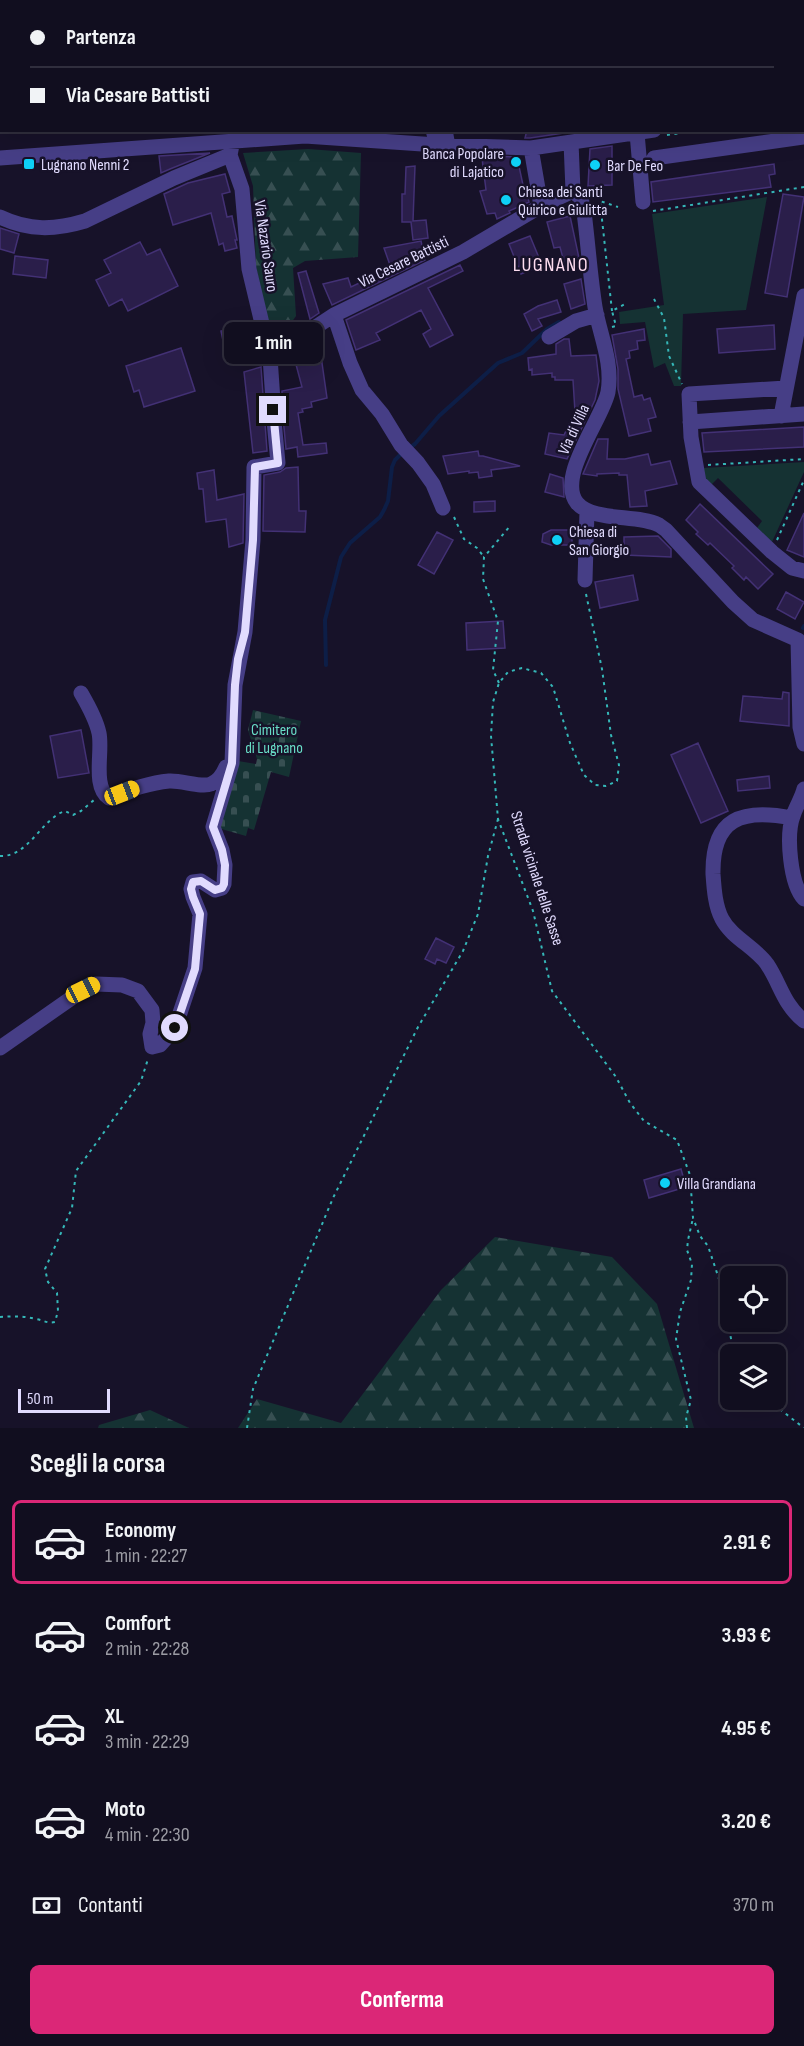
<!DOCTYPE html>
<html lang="it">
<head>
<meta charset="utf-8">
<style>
  :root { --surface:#110e1f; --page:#1e1c2c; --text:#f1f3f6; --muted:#9c9ca4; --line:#302e3d; --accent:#db2777 }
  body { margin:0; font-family:"Sofia Sans Condensed",sans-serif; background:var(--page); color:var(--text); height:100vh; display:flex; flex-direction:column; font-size:22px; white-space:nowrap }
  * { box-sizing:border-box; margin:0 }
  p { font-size:20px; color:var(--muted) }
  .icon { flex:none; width:33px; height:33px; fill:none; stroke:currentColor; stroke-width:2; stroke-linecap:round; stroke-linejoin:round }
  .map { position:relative; height:1428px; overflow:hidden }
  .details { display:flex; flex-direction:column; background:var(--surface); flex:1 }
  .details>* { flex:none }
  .guide { position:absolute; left:0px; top:0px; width:804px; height:132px; box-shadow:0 6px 24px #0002,0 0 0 2px var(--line); display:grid; align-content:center; height:132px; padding:0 30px; background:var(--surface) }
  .fabs { position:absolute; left:720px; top:1266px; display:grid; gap:12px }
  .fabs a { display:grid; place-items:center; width:66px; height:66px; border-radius:9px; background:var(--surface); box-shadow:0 6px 24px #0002,0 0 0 2px var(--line); font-size:30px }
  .scale { position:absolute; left:18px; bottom:15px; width:92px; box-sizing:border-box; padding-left:6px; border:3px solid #e1dbfe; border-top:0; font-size:16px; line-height:21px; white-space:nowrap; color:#e1dbfe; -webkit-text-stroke:4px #171229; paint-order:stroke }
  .end { position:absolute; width:27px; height:27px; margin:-14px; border:8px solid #e1dbfe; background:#111; box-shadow:0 0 0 3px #111 }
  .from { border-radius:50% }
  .bubble { position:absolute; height:42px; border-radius:9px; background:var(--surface); box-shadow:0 6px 24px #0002,0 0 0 2px var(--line); font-size:20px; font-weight:700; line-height:42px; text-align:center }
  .car { position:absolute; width:18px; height:36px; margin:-18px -9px; border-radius:8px; box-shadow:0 0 4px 2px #0007; background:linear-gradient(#f5c518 24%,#345 0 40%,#f5c518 0 76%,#345 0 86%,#f5c518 0) }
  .guide b { display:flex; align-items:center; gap:21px; height:57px; font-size:22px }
  .guide b+b { border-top:2px solid var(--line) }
  .guide i { width:15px; height:15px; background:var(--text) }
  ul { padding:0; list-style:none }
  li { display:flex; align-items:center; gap:18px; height:84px; margin:0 12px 9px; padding:0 18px; border:3px solid transparent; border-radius:9px }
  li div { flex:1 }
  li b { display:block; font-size:22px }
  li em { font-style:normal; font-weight:700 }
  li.selected { border-color:var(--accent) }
  li>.icon { width:54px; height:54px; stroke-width:1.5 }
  h2 { padding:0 30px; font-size:27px; line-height:72px }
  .pay { display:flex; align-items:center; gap:15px; height:66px; padding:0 30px; font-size:22px }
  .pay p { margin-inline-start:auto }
  .button { display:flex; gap:12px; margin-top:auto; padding:12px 30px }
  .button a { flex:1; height:69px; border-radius:9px; background:var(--accent); color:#fff; font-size:24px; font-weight:700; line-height:69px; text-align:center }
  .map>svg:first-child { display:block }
  .green { fill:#153233 }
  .forest { fill:url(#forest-firs) }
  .cemetery { fill:url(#cemetery-stones) }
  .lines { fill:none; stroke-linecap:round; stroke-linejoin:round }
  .stream { stroke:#0d1e47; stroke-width:4 }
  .building { fill:#2a1e4a; stroke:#433175; stroke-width:1.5 }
  .path { stroke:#35b7b8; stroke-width:2; stroke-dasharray:3 4.5; stroke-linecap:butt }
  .minor { stroke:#463e86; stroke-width:15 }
  .major { stroke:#cc66fa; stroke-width:15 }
  .route { stroke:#e1dbfe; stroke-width:8 }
  .poi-dot { fill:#0ed0f6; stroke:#171229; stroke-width:2 }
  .labels { text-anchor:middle; stroke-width:5; stroke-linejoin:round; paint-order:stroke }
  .poi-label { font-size:16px; fill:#e1dbfe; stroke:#171229; text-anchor:start }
  .street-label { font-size:16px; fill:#e1dbfe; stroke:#171229 }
  .park-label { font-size:16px; fill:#68ddc7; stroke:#171229 }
  .quarter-label { font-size:20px; letter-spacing:1.5px; fill:#feddf0; stroke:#171229 }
</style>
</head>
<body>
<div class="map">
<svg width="804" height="1428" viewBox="0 0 804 1428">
  <defs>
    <pattern id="forest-firs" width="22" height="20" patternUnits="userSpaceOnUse" patternTransform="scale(1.5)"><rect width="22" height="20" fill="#153233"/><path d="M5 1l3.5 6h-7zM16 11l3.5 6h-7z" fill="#374f52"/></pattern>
    <pattern id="cemetery-stones" width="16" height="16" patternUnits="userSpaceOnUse" patternTransform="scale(1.5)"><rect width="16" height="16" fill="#153233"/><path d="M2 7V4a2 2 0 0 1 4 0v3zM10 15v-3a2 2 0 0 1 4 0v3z" fill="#374f52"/></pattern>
  </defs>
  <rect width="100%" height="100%" fill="#171229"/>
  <path class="green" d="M767,197L746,310L683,314L681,386H674L665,363L654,368L645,322L620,324L619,312L664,305L652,214Z
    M804,462V472L772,542L757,528L762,521L718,478L711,485L705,478L703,468Z"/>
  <path class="forest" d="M308,149L361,153L358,257L305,261L293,268L296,316L276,344H273L256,267L253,186L243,153Z
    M495,1237L612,1257L657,1304L694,1428H238L257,1399L341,1423L441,1290Z
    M150,1410L189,1428H98L99,1425Z"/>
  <path class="cemetery" d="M253,710L301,721L289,777L271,772L254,830L248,828L246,836L218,828L238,761L256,764L257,759L248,730Z"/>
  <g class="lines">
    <path class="stream" d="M408,449L415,444L439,416L498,363L522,353L547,329L559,322
      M803,628L804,626
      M326,665L325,620L341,557L350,543L380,517L384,510L388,501L392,467L395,460L402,453"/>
  </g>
  <path class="building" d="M527,130H577V131L530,138H525Z
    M612,146V185L588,186L590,149Z
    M210,153L170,169L161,173L159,156Z
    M491,156L517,157L523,185H525L529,202L509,211L510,213L497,219L495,213L487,214L480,191L486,190L482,158Z
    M774,164L775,174L769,175L771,187L653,202L651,182Z
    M415,166L413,221L426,220L428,238L413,240L411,222H402V194H405L406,167Z
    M225,174L230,192L222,194L227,217L232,216L237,240H235L237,248L225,251L223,243L219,245L211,213L173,225L164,194L188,183Z
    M783,194L804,197L787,297L765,293Z
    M570,216L579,258L564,262L560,247L554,248L547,222Z
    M0,228L19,234L14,253L0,249Z
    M530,236L542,265L521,274L509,244Z
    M421,241L425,260L332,305L323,284L348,278L351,287L391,268L384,248Z
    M140,242L147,255L160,249L178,286L128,311L122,299L109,306L96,280L111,273L104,260Z
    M15,256L48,260L46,278L13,274Z
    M460,265L463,271L428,288L453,335L430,347L423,334L431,329L421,310L376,333L380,340L356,350L346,320Z
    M306,271L319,313L310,319L298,273Z
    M581,279L585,304L571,309L564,284Z
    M557,300L561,312L538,319L542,326L532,331L524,314L538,306Z
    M252,325L258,349L226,355L221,331Z
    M774,325L775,349L719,353L717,329Z
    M644,329L645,340L637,341L638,349L629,351L630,358L626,359L634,397L642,395L644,400L650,398L656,417L648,419L651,431L629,436L618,389V369L612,335Z
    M564,339H569L571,356L596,355L599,381L595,400L567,459L545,454L549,433L564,435L575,412L573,380H555V377H552V373L532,375V369L529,370L528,358L556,354V344Z
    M181,348L195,391L144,407L139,390L134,392L126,366Z
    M320,349L327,398L311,402L312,407L302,409L303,412L298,413L303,445L326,443L327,453L298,457L297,447L286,449L282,406V391L302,387L294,357Z
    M261,367L267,451L253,453L244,372Z
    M804,427V447L704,452L702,433Z
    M598,439H608L607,459H625L648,454L651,465L670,461L677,484L645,491L647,506L630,507L627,475H619V473L597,474V476L583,474Z
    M478,451L479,456H483L520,466L491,470L492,476L479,478L478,472L469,473V471L448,474L443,456Z
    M298,467L299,511H306L305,532L263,531L264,475L280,472L286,468Z
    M214,470L217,500L244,494L243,543L229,547L226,519L206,522L203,489H199L197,473Z
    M550,474L563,478L564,497L545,492Z
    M495,501V511L474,512V502Z
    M700,504L773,574L758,589L746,577L744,580L732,568L734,566L710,543L708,545L696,534L698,532L686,520Z
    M804,513V557L787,550Z
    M551,530H572V545H551L542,542L543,534Z
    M437,532L453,540L434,574L418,565Z
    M658,536L671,549V557L624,555V537Z
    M633,575L638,600L600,608L595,582Z
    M786,592L804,602L795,619L777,609Z
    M503,621L505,648L467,650L466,623Z
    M783,692L789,693V726L740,721L743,696L782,699Z
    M81,730L89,773L58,778L50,736Z
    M698,743L728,811L701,823L671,755Z
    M769,776L770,788L738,791L737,780Z
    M436,938L454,947L446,963L437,959L435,964L425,959Z
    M681,1169L686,1187L649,1198L644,1180Z"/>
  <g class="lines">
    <path class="path" d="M667,135L703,130
      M653,211L804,187
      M654,299L664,318L669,356L682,384
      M612,311L600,201L618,207
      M612,327L616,326L612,311L627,303
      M708,465L804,459
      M454,517L464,539L477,548L484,557
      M777,540L804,480
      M586,594L602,669L611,735L619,765L617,781L606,786L595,785L584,775L570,743L553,687L541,673L522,668L508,672L499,683L493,702L491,736L498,819L533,911L552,991L616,1077L630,1103L644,1121L677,1140L690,1175L693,1218L700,1236L708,1246L720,1282L734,1354
      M499,683L493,670L498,621L483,579L484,557L510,526
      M0,856C29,857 41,819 65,811L73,815L81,811L94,800
      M0,1317C12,1316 24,1316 36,1319C43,1320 48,1324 55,1322L58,1311L57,1293L48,1282L45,1269L72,1208L76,1171L141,1081L148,1059
      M768,1400L804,1428
      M247,1428L253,1389L333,1198L418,1027L463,951L478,914L488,856L498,819
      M687,1428L686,1417L691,1400L676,1339L680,1312L691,1280L692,1264L687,1250L688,1240L693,1218"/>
    <path class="minor" d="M331,2V0
      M441,2V0
      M633,2V0
      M802,110L804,109
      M433,130L437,145
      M445,130L448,146
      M637,133L643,202
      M233,140L230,155L242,189L249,269L270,357L273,401
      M571,142L573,191L581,198L584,212C588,243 590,275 595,307C600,336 613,362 608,392C603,418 556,477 577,503C593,522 637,514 659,525L666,530L733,602L753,620L798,640
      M0,158L305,136L437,145L531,148L654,130
      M654,158L804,137
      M541,206L573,191
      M0,217C29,231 55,230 85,221L174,178L230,155
      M334,315L350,363L362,390L382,414L401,445L418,463L433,484L443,508
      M549,337L576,321L597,315
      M270,357L334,315L463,252L541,206L531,148
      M786,388L689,394L691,437L699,482L772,552L792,568L804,571
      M781,416L804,296
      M690,422L804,414
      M585,580L587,511
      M798,640L800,727L804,744
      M81,693C88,705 96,719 99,733C103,751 92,787 109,798C128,790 148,783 169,781C181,780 202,788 211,784C219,781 223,774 226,767
      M804,789C802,798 796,806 793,816C786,835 790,884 804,899
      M792,818C742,808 712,818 713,874C714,888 715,906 722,919C732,938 755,947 767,964C781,985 783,1004 804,1021
      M0,1048L83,990L96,984L122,985L138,991L152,1010L153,1023L150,1034L152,1047L160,1045L175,1028L195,968L200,914L193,897L191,889L193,882L201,881L215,890L222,888L224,884L225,865L222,850L213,827L232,763L235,685L245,632L253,540L254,467L278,463L273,410"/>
    <path class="major" d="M735,0L741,2
      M802,18H804"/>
  </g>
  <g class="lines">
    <path class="route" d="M175,1028L195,969L200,914L193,897L191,889L193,882L201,881L215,890L222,888L224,884L225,865L222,850L213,827L232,763L235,685L238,659L245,632L253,540L255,467L278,463L273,410"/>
  </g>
  <g class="poi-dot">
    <circle cx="516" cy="162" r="6"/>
    <rect x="23" y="158" width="12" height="12" rx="3"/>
    <circle cx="595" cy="165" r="6"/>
    <circle cx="506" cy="200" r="6"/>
    <circle cx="557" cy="540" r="6"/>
    <circle cx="665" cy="1183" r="6"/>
  </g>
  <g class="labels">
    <g class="poi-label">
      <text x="504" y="159" text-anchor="end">Banca Popolare<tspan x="504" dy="18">di Lajatico</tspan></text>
      <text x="41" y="170">Lugnano Nenni 2</text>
      <text x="607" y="171">Bar De Feo</text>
      <text x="518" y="197">Chiesa dei Santi<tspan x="518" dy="18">Quirico e Giulitta</tspan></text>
      <text x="569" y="537">Chiesa di<tspan x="569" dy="18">San Giorgio</tspan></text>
      <text x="677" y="1189">Villa Grandiana</text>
    </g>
    <g class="street-label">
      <text transform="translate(267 246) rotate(82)" y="6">Via Nazario Sauro</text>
      <text transform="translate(403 261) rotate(-26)" y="6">Via Cesare Battisti</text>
      <text transform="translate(573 429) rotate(-65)" y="6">Via di Villa</text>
      <text transform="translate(538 878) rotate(72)" y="6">Strada vicinale delle Sasse</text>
    </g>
    <g class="park-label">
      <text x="274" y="735">Cimitero<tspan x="274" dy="18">di Lugnano</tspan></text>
    </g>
    <g class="quarter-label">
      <text x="551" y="271">LUGNANO</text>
    </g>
  </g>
</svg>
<div class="fabs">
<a><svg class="icon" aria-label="locate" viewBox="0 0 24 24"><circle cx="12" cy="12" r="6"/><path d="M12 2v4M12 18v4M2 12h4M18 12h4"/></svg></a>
<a><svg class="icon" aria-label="layers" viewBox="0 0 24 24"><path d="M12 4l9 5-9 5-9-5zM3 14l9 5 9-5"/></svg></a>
</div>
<div class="scale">50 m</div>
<i class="end from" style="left:175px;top:1028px"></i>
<i class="end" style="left:273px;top:410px"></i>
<div class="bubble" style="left:224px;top:322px;width:99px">1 min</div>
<i class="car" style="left:122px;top:793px;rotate:69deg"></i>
<i class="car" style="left:83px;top:990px;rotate:64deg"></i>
<div class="guide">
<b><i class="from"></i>Partenza</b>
<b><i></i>Via Cesare Battisti</b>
</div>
</div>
<section class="details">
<h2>Scegli la corsa</h2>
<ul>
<li class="selected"><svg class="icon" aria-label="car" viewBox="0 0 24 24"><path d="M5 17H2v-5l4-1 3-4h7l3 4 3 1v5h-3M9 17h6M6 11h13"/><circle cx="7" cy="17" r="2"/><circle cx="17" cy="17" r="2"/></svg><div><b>Economy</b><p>1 min · 22:27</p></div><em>2.91 €</em></li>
<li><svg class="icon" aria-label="car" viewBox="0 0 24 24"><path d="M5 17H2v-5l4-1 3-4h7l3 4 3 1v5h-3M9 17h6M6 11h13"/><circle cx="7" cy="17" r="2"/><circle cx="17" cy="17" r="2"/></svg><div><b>Comfort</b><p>2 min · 22:28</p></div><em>3.93 €</em></li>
<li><svg class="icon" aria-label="car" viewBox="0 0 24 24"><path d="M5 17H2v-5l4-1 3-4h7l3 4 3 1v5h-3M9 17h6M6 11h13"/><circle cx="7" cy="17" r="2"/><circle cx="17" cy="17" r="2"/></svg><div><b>XL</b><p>3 min · 22:29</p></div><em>4.95 €</em></li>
<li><svg class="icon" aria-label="car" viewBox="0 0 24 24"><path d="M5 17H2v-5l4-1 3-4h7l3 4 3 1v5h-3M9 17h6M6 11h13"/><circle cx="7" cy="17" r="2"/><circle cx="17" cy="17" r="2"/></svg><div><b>Moto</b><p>4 min · 22:30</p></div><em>3.20 €</em></li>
</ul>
<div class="pay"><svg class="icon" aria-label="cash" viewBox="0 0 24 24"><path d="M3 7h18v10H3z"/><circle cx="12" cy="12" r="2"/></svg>Contanti<p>370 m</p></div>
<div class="button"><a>Conferma</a></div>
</section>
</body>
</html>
